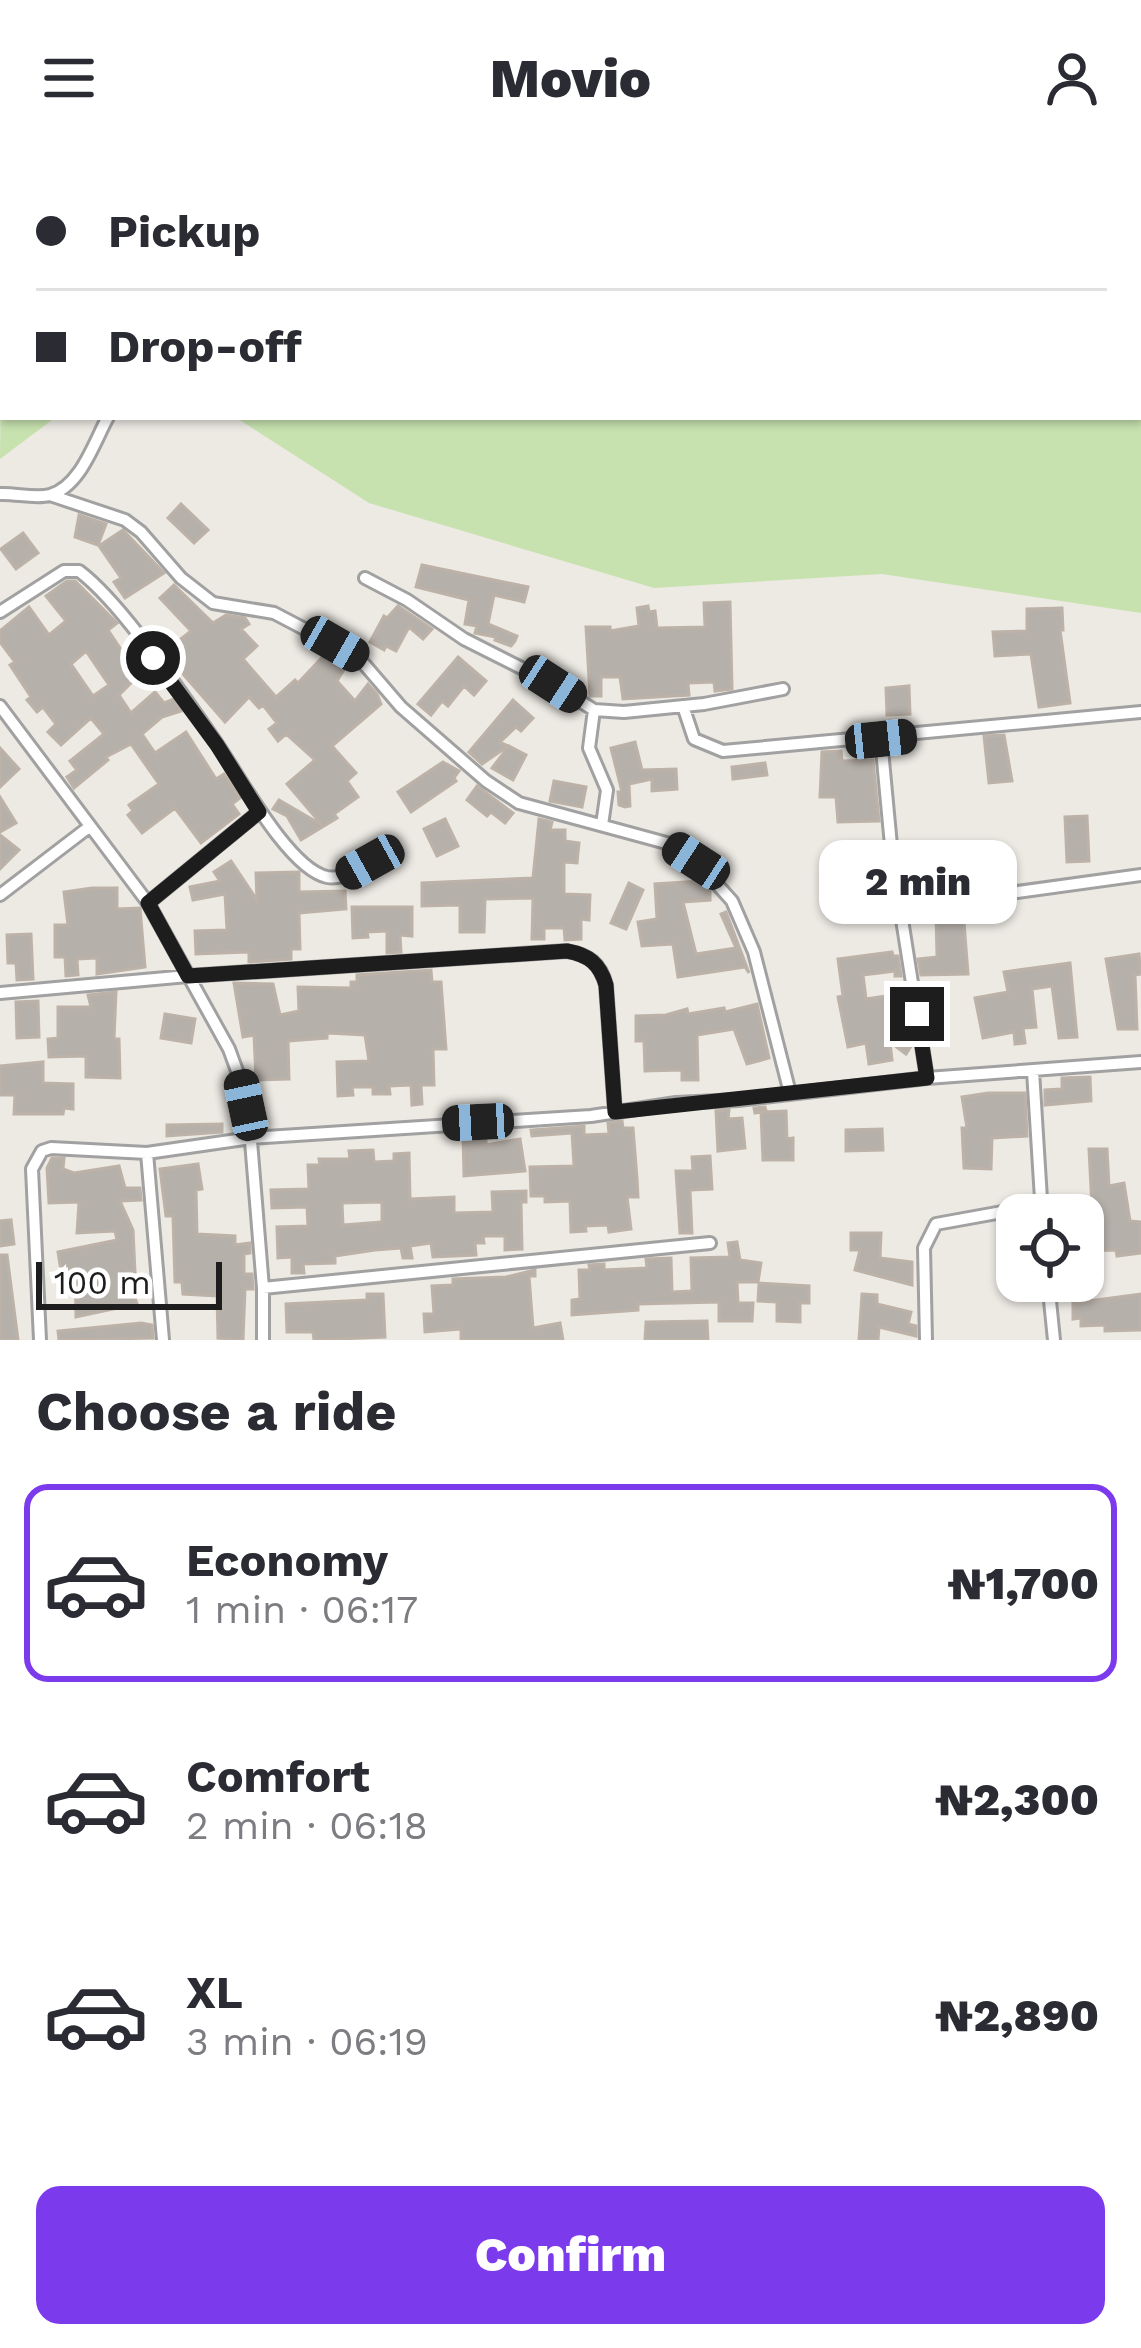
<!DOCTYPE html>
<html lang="en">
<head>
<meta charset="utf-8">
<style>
  :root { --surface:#fff; --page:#f2f2f3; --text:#2b2b33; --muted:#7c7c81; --line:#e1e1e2; --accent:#7c3aed }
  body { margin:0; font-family:"Work Sans",sans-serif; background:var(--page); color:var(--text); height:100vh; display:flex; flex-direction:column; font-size:45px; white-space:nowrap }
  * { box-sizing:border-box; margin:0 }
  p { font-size:39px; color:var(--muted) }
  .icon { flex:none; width:66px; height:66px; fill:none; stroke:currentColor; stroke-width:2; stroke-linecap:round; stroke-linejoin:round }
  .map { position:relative; height:1184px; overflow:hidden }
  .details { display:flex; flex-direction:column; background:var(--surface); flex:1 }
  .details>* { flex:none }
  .guide { position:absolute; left:0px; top:0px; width:1143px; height:264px; box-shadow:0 3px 9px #0004; display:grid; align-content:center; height:264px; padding:0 36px; background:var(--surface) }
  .buttons { position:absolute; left:996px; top:1038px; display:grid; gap:24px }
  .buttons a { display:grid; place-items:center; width:108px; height:108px; border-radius:24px; background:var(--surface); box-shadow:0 3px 9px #0004; font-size:60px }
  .scale { position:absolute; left:36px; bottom:30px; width:186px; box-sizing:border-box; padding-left:12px; border:6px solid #1d1d1d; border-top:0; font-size:33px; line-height:42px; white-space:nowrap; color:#1d1d1d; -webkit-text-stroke:9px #fff; paint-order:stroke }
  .end { position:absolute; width:54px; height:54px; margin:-27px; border:15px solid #1d1d1d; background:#fff; box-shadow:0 0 0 6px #fff }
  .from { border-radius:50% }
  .bubble { position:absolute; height:84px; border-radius:24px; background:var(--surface); box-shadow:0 3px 9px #0004; font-size:39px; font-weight:800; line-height:84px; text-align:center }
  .car { position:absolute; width:36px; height:72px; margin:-36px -18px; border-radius:15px; box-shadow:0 0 9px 3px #0007; background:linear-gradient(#222 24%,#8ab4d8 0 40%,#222 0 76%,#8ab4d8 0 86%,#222 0) }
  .guide b { display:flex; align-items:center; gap:42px; height:114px; font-size:45px }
  .guide b+b { border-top:3px solid var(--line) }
  .guide i { width:30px; height:30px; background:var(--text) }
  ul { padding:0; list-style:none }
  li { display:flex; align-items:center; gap:36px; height:198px; margin:0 24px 18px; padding:0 12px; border:6px solid transparent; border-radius:24px }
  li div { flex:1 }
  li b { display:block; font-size:45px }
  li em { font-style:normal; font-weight:800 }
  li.selected { border-color:var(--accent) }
  li>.icon { width:108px; height:108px; stroke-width:1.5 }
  h2 { padding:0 36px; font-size:54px; line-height:144px }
  .action { display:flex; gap:24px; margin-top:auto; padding:24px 36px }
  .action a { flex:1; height:138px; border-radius:24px; background:var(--accent); color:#fff; font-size:48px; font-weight:800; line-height:138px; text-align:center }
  header { display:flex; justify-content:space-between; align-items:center; height:156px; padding:0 36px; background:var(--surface); font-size:54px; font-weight:800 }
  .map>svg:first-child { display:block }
  .grass { fill:#c7e2af }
  .building { fill:#b6b0aa; stroke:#bdb2a8; stroke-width:3; fill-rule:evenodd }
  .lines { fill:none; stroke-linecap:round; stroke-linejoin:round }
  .minor-casing { stroke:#a1a1a1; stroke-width:16 }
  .minor { stroke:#fff; stroke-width:10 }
  .route { stroke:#1d1d1d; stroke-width:15 }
</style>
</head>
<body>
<header><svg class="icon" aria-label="menu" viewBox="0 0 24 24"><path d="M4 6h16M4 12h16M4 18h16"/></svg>Movio<svg class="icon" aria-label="person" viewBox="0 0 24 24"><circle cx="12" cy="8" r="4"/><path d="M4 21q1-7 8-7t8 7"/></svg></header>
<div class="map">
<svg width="1141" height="1184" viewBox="0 0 1141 1184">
  <rect width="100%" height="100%" fill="#edeae4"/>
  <path class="grass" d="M23,0H286L289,3H21Z
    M416,0H1141V457L882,418L654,432L369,347L235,261H1140V3H410Z
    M3,28V261H56L0,303Z"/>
  <path class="building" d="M181,348L208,374L194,387L168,362Z
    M79,359L106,368L98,389L75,381Z
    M123,374L164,417L125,442L114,426L121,422L99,390Z
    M23,377L38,397L16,413L1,393Z
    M422,409L528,431L524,446L494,439L488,468L517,480L515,485L511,490L495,484L496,481L475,477L477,470L465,468L469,444L416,431Z
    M67,425H75L117,467L108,474L122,495L127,492L137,507L140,503L148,510L119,539L131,557L155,536L164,547L174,543L180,552L181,555L162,561L142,578L155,597L186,576L216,623L224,618L240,642L232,648L239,658L201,687L175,652L142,677L128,659L133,655L129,649L159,628L131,588L106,601L108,604L74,632L67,621L77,614L70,605L104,578L91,562L61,589L48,576L56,568L43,551L37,556L27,544L31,541L10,509L15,506L0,486V475L29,451L49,479L66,465L46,440ZM86,495L109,529L93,540L71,508Z
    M174,429L213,467L226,459L245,462L249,468L241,473L257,490L243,503L276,541L295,524L298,527L327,496L348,507L337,525L355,545L368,528L377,538L381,548L332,590L356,617L347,625L358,641L334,658L337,662L301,684L287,660L273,653L279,644L322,669L287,628L315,604L286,578L278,585L269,573L277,567L263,549L259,552L249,541L225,566L169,502L182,493L177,486L191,475L160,442Z
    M730,446L732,533L715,535L714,526L688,527L689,539L623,543L620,521H601V540H590L586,471H610V475L639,470L637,452L648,450L649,456L655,455L657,472L705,471L704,447Z
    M398,450L432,473L423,483L409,471L396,495L386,490L384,494L370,486L384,460L387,462Z
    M1062,452L1063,474H1060L1070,547L1039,551L1031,498L995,500L993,476L1027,475V453Z
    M458,501L486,525L474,539L464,530L448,550L442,545L431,559L418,548Z
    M909,530L910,558L887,559L886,532Z
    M513,544L533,562L521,575L516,571L500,586L508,590L482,608L469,596Z
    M1004,579L1012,625L989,627L984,580Z
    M635,586L642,614L676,613L677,633L652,635V623L629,628L630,650L625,651L619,649L618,636H622L611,592Z
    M509,590L526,599L513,624L492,612Z
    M0,592L19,613L0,631Z
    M841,595L842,605L873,604L879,665L838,666L836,641H820L822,596Z
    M443,606L459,615L454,622L456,625L411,656L398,636Z
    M765,607L767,619L733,623L732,611Z
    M554,625L586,631L582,651L550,645Z
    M477,630L513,657L505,667L491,656L487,660L467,644Z
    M0,641L16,667L0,676Z
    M1087,660L1089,705L1067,706L1065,661Z
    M445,663L458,690L437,700L424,673Z
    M539,663L552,666L550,674H565V685L579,687L577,707L564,706V738L590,739L589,764L581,763V783L565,784L564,772H544V783H532L533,742L485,743L484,776H460V749L422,750V727L533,722Z
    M0,679L19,694L0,713Z
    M231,705L257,744L256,717L299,716V736L345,735L346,753L299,757L300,793H291V803L249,806V796L196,798L195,775L227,774L225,738L193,744L190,731L220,725L214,716Z
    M701,725L710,735V744L683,746L696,798L736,792L721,758L726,756L749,817L745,811L678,821L673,788L642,790L638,766L657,763L655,728Z
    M629,727L643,734L626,773L611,767Z
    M92,732H117V753L140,752L145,811L97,818V802L77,803L78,819L66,820L65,801H55V769H68L64,736Z
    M352,751H412V780L400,779L401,796L387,797V775L367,776L368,781L353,782Z
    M963,753L968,818L921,819L918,803L937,801L936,757Z
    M31,778L33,823L17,824L16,807H8L7,779Z
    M892,796L893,800H898L901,820H895V815L863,819L866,843L893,839L900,874L911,881L912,889L906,898L890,886L892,904L869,908L866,887L848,891L838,841L843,840L838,803Z
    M1139,798L1141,818L1135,819L1137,873H1118L1106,803Z
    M1070,807L1077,881L1059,882L1052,830L1032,833L1036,871L1023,872L1025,887L1015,888L1014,876L983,882L975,842L1008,836L1004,816Z
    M431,814L432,826H441L446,893H433L434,929H421L422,948L412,949L411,929L389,930L390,938H373V931H352L353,939L338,940L337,906L369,905L365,879L327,877V882L288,885L289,923L256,924L254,879L243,881L234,827L273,828L280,859L299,855L298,831L351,832V826H357V819Z
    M116,836L114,883H119L120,922L86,921V900L49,901L48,883L58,882V851H91L88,839Z
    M38,845L39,881L17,882L16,846Z
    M757,848L769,902L747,908L734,873L697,879L698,924H682V914L645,915L644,885H636V860L666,859L687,853L688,858L724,852L725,856Z
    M165,858L195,863L191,887L161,882Z
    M43,906V927L73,928V953L64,952L63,958H14L15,939H0V910Z
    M1090,921L1091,945L1045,949V934L1062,933V922Z
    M988,937H1025L1027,980L992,982L991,1013L964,1012L962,972H967L962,941Z
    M765,951L766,955L762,956L786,955L787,983L793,982V1004H763L761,956L755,957L754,952Z
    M729,954L728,963L742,962L745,992L718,995L716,955Z
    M622,965L623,972H633L637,1022L638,1041H627L631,1073L609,1076L608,1069L585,1070L586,1075L571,1076L570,1045L545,1046V1040H531L530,1011L574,1010L572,977L532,980L531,974L584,970V979L609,978L608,967Z
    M222,968V976L167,980V969Z
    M882,973L883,994L846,995V974Z
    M479,977V985L486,984V989L520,983L525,1015L464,1020L463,978Z
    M1089,993H1107L1109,1030L1124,1027L1130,1065L1141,1066V1097L1117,1100L1116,1094L1083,1095V1071H1093Z
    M373,994L374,1006L394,1005V998L409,997L410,1043L454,1041V1057L493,1056L492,1036L526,1035V1046H521L522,1093L505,1094V1080H483L484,1087H475L476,1099L433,1101L431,1087L410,1090L412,1102H403L401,1092L375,1094L335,1100V1107L303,1108L304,1117H292V1101L278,1102L277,1071L308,1070L307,1051L272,1052L271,1034L309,1033L308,1009H320L319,1003H350L349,995ZM382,1046V1066L343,1069L342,1047Z
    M710,1000L712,1033L690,1034L692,1077H680L676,1015H693L692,1001Z
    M52,1002H64L63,1013L74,1017L119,1010L125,1032H140L141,1044L120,1045L133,1074L135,1116H127L137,1148L76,1161L75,1113L61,1115L58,1096L117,1084L115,1075L77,1077L79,1046L49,1047L47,1012Z
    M198,1008L202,1033L196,1034L197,1078L235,1080V1089L250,1087V1097L244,1098V1118H252L253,1133H245L243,1184L218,1182L217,1140L183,1138L182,1126H175L173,1060H166L160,1013Z
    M11,1064L14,1088L0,1090V1065Z
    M851,1077H881L880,1102L912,1106V1129L855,1114L860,1094H851Z
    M737,1086L740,1104L761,1107L758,1126H737L738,1147H753L752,1165H719V1146L638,1148V1154L572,1159V1144L580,1143L579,1114H590L589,1109L604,1108V1114L647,1112L646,1103L671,1102L672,1136L692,1135L691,1102L730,1101L728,1087Z
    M0,1099H7L18,1184H0Z
    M535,1114V1120H529L533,1172L560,1167L563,1184H461V1173L425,1176L424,1158H434L432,1130L453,1129V1123L506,1121Z
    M759,1127L809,1130V1147H800V1166L777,1165V1146L758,1145Z
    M367,1138H383L385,1181L314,1184L313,1176H287L286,1148L367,1144Z
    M862,1138L877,1139V1148L911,1156L908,1168L916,1170V1180L879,1171L878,1184H859Z
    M1141,1138V1174L1105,1175V1169L1081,1170V1162L1073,1163V1147Z
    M707,1165L708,1184H645L646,1166Z
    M141,1167L152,1169L153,1182L59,1184L58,1175Z"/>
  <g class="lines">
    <g class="minor-casing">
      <path id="minor" d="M0,338C15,337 35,343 50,339C81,330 94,286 108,261
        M50,339L125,364L141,376L181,422L213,447L274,457L358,501L401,551L486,625L519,647L670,688L696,705L732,745L754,796L790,937
        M365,422L407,444L464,483L553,528L594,554L624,556L704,548L783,533
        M0,456L64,415H79C123,448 183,540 217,588C239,620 289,713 327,721C349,725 375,703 394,692
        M0,550L148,747L229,893L240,923L250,973L263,1132V1184
        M683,550L694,583L723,595L1141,556
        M594,554L589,592L607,634L602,669
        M881,583L892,700L927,922
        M0,739L89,671
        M148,747L259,656
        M901,752L1141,719
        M0,837L188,820L567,795C589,799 600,807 606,829L615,956
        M1033,915L1042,1059
        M147,997L251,982L591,960L676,947L738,944L927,922L1141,906
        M1048,1125L1054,1184
        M263,1132L710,1087
        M40,1184L32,1013L42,995L51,992L147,997L163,1184
        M926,1184L924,1092L936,1068L1041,1049"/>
    </g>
    <use href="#minor" class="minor"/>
  </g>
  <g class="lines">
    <path class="route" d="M153,502L217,589L259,656L148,747L188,820L567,795C589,799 600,808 606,829L615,956L927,922L917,858"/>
  </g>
</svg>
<div class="buttons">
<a><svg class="icon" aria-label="locate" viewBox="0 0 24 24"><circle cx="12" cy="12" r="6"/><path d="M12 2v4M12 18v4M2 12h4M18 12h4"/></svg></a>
</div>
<div class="scale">100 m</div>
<i class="end from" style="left:153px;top:502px"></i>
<i class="end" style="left:917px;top:858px"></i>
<div class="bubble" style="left:819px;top:684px;width:198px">2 min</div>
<i class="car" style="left:335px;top:488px;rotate:120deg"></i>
<i class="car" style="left:553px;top:528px;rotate:123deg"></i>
<i class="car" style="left:881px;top:583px;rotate:84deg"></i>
<i class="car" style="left:696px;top:705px;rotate:303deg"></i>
<i class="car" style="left:370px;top:706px;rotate:241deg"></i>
<i class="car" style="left:246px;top:949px;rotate:348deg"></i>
<i class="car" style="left:478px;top:966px;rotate:267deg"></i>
<div class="guide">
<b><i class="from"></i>Pickup</b>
<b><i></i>Drop-off</b>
</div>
</div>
<section class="details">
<h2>Choose a ride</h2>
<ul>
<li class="selected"><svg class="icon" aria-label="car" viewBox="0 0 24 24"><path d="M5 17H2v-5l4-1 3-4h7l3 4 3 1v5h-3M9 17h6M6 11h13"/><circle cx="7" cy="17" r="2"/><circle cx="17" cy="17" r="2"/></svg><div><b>Economy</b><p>1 min · 06:17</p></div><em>₦1,700</em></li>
<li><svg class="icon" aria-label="car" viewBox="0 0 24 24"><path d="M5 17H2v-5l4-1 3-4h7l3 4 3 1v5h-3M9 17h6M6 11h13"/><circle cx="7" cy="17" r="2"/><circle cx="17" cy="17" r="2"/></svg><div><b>Comfort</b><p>2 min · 06:18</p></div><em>₦2,300</em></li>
<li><svg class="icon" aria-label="car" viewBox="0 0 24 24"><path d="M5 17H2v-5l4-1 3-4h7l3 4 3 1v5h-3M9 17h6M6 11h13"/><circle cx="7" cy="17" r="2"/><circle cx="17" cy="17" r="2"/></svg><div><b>XL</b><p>3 min · 06:19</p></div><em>₦2,890</em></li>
</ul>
<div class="action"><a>Confirm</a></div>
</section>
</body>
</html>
